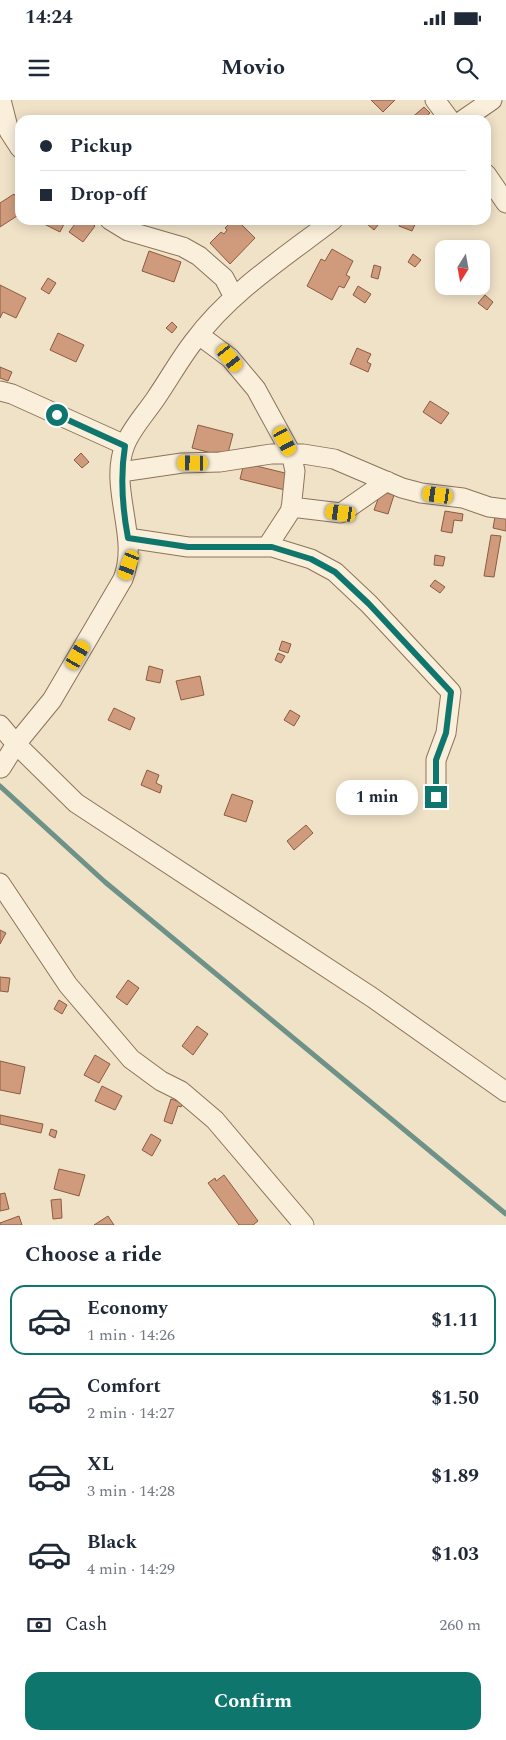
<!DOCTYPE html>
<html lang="en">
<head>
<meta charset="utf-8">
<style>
  :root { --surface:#fff; --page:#f2f2f3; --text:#1f2937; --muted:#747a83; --line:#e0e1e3; --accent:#0f766e }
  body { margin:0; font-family:Spectral,serif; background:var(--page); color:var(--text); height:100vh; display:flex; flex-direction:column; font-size:19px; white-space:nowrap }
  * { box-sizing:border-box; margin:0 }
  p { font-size:16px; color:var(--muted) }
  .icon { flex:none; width:28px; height:28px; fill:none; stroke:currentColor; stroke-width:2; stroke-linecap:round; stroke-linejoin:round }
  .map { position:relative; height:1125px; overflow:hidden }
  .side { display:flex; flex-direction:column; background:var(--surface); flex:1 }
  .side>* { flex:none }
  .banner { position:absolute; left:15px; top:15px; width:476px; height:110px; border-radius:15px; box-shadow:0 2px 12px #0003; display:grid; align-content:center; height:110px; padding:0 25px; background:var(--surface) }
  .needle { width:32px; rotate:191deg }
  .tools { position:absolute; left:435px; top:140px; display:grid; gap:10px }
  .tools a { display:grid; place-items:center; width:55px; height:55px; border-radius:10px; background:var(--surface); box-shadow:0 2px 12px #0003; font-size:25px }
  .end { position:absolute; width:22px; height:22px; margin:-11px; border:6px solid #0f766e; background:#fff; box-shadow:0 0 0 2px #fff }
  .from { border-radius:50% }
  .bubble { position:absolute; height:35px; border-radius:15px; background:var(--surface); box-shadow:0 2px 12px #0003; font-size:16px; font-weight:700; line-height:35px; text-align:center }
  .car { position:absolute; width:15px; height:30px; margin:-15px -8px; border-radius:6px; box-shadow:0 0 4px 1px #0007; background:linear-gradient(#f5c518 24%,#345 0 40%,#f5c518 0 76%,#345 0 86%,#f5c518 0) }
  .banner b { display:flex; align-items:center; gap:18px; height:48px; font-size:19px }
  .banner b+b { border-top:1px solid var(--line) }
  .banner i { width:12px; height:12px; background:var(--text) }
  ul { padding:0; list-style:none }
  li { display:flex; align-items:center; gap:15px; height:70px; margin:0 10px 8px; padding:0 15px; border:2px solid transparent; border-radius:15px }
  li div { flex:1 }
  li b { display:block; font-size:19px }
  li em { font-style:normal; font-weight:700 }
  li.active { border-color:var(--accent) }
  li>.icon { width:45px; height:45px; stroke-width:1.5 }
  h2 { padding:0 25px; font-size:22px; line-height:60px }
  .pay { display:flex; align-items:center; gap:12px; height:55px; padding:0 25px; font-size:19px }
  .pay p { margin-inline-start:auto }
  .primary-button { display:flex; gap:10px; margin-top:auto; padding:10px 25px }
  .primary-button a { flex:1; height:58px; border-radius:15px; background:var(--accent); color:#fff; font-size:20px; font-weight:700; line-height:58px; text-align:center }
  .status { display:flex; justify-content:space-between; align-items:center; height:35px; padding:0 25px; background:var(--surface); direction:ltr }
  .status svg { height:14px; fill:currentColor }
  header { display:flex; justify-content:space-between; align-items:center; height:65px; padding:0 25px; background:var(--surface); font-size:22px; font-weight:700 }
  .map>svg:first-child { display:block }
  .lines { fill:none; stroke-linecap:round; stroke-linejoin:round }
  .stream { stroke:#6e9288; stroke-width:5 }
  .building { fill:#cf9b7c; stroke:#8c5b41 }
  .minor-casing { stroke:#8c735b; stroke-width:21 }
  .minor { stroke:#faefdb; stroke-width:19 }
  .route { stroke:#0f766e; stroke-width:6 }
</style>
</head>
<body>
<div class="status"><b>14:24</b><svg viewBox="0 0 49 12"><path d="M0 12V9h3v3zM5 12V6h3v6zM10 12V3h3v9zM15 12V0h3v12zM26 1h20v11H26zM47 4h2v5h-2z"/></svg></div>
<header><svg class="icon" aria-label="menu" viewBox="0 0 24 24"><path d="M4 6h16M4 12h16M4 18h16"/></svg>Movio<svg class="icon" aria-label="search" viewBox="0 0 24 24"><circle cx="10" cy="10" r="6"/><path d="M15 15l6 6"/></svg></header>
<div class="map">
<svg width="506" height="1125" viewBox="0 0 506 1125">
  <rect width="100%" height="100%" fill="#f0e2c7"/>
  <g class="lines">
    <path class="stream" d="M0,686L105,782L506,1114"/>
  </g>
  <path class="building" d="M371,0H395L383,12Z
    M424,7L430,13L422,20H409Z
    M14,94L20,103V114L0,127V103Z
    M42,120H66L60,132L40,122Z
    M78,120H87L95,126L83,142L69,132Z
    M233,120H237L255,138L230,164L210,143L221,132L224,134L227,130L225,128Z
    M370,120H382L374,130L367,124Z
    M401,120L416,122L412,131L399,126Z
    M332,149L353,161L346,175L350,177L344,188L339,186L332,200L307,186L321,159L325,161Z
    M149,151L181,162L174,182L142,171Z
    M413,154L421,160L415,167L408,162Z
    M374,165L381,167L378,179L371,177Z
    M48,178L56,183L49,194L41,189Z
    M0,185L26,198L16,218L3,212L0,218Z
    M358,186L371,194L365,203L353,195Z
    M485,195L493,202L487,210L478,203Z
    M172,222L177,227L172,233L166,228Z
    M58,233L84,245L76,262L50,250Z
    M357,248L371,254L367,262L371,264L368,272L350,264Z
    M0,267L12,272L8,281L0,278Z
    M430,301L449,313L441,324L423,312Z
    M198,325L233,334L227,357L192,348Z
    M81,353L89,362L82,368L74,360Z
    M244,363L289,374L285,390L240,379Z
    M381,391L394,395L388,414L374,410Z
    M445,411L463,414L462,421L454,420L452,433L441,431Z
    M495,417L506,418V431L493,428Z
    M491,435L501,436L494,477L484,476Z
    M435,455L445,457L443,466L434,465Z
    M435,480L445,487L440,493L430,486Z
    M282,541L291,544L288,553L279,550Z
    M278,553L285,556L281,563L275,560Z
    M149,566L163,570L160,583L146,580Z
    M200,576L204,595L181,600L176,581Z
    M114,608L135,618L130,630L108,620Z
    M290,610L300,616L294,626L284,620Z
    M147,670L159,675L156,683L162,686L160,693L141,685Z
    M232,694L253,701L246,722L224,715Z
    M306,725L313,733L294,750L287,741Z
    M0,830L6,833L0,844Z
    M0,877L10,878L8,892L0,891Z
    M128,880L139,888L127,905L116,897Z
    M59,900L67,905L62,914L54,909Z
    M197,926L208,934L193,955L182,946Z
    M95,955L110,964L99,983L84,975Z
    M0,961L25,967L20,994L0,990Z
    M102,986L122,996L115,1010L95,1001Z
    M171,999L183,1003L181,1007L178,1006L172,1024L164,1021Z
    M0,1015L43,1024L41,1033L0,1024Z
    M51,1029L57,1031L55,1038L49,1035Z
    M151,1034L161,1040L152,1056L142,1050Z
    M59,1069L85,1075L79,1096L54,1089Z
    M224,1075L258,1121L253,1125H239L208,1083L215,1078L216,1081Z
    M5,1093L9,1109L0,1111V1094Z
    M61,1099L62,1118L53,1119L51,1100Z
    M19,1116L22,1125H0V1123Z
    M108,1116L114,1125H94Z"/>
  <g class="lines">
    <g class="minor-casing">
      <path id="minor" d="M1,0L9,31L20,48
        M435,0L450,20
        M463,20L492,0
        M486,74L506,103
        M110,120L128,131L183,147L199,156L224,178L234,197
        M199,235L230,258L256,289L291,353L295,371L291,410L267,447
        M0,291L12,294L125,345
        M121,372L182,363L220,362L271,354H303L334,359L402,388L421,393L463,398L489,407L506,409
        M291,407L341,413L387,381
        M128,438L188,447H272L311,459L335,472L369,504L451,592L446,633L436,660V697
        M0,625L16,644L76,703L373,898L506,992
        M1,668L16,644L52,600L123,479C140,437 108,388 125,345C131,329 146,313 156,298C169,279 180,259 194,241C230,192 285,157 333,120
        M0,783L68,885L131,959L161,981L181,991L215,1020L304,1125"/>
    </g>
    <use href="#minor" class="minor"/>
  </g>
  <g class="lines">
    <path class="route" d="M57,315L125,346C120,377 122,406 128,438L188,447H272L311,459L335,472L369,504L451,592L446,633L436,660V697"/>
  </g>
</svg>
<div class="tools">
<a><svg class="needle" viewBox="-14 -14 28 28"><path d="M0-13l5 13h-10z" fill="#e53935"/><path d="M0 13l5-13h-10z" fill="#747a83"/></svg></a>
</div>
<i class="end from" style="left:57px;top:315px"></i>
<i class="end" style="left:436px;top:697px"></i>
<div class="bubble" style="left:336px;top:680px;width:82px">1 min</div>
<i class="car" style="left:230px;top:258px;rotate:141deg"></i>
<i class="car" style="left:285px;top:341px;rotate:152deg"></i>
<i class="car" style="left:193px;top:363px;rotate:271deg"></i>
<i class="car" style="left:438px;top:395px;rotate:278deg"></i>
<i class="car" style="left:341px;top:413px;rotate:278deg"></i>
<i class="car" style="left:129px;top:465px;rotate:201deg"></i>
<i class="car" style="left:78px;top:555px;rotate:30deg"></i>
<div class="banner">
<b><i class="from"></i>Pickup</b>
<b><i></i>Drop-off</b>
</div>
</div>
<section class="side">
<h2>Choose a ride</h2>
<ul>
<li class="active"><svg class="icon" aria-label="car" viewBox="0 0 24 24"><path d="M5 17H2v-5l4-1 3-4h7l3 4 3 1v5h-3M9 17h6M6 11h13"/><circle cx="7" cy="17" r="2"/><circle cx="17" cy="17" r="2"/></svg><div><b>Economy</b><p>1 min · 14:26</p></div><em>$1.11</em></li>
<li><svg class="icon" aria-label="car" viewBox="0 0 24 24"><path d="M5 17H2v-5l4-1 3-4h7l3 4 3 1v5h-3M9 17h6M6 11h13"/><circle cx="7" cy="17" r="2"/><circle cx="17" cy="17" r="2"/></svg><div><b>Comfort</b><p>2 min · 14:27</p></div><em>$1.50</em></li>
<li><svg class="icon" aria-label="car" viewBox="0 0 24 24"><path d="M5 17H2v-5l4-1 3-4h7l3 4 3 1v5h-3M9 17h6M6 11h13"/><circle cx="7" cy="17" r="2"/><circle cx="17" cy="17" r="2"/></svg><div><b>XL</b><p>3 min · 14:28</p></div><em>$1.89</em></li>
<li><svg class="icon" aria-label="car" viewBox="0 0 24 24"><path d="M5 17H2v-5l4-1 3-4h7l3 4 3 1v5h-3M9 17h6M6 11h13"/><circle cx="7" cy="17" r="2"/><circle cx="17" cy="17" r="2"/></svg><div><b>Black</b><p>4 min · 14:29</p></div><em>$1.03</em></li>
</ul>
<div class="pay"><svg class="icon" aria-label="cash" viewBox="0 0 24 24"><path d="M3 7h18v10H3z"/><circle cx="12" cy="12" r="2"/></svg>Cash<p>260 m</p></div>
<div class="primary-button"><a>Confirm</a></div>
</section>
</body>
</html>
